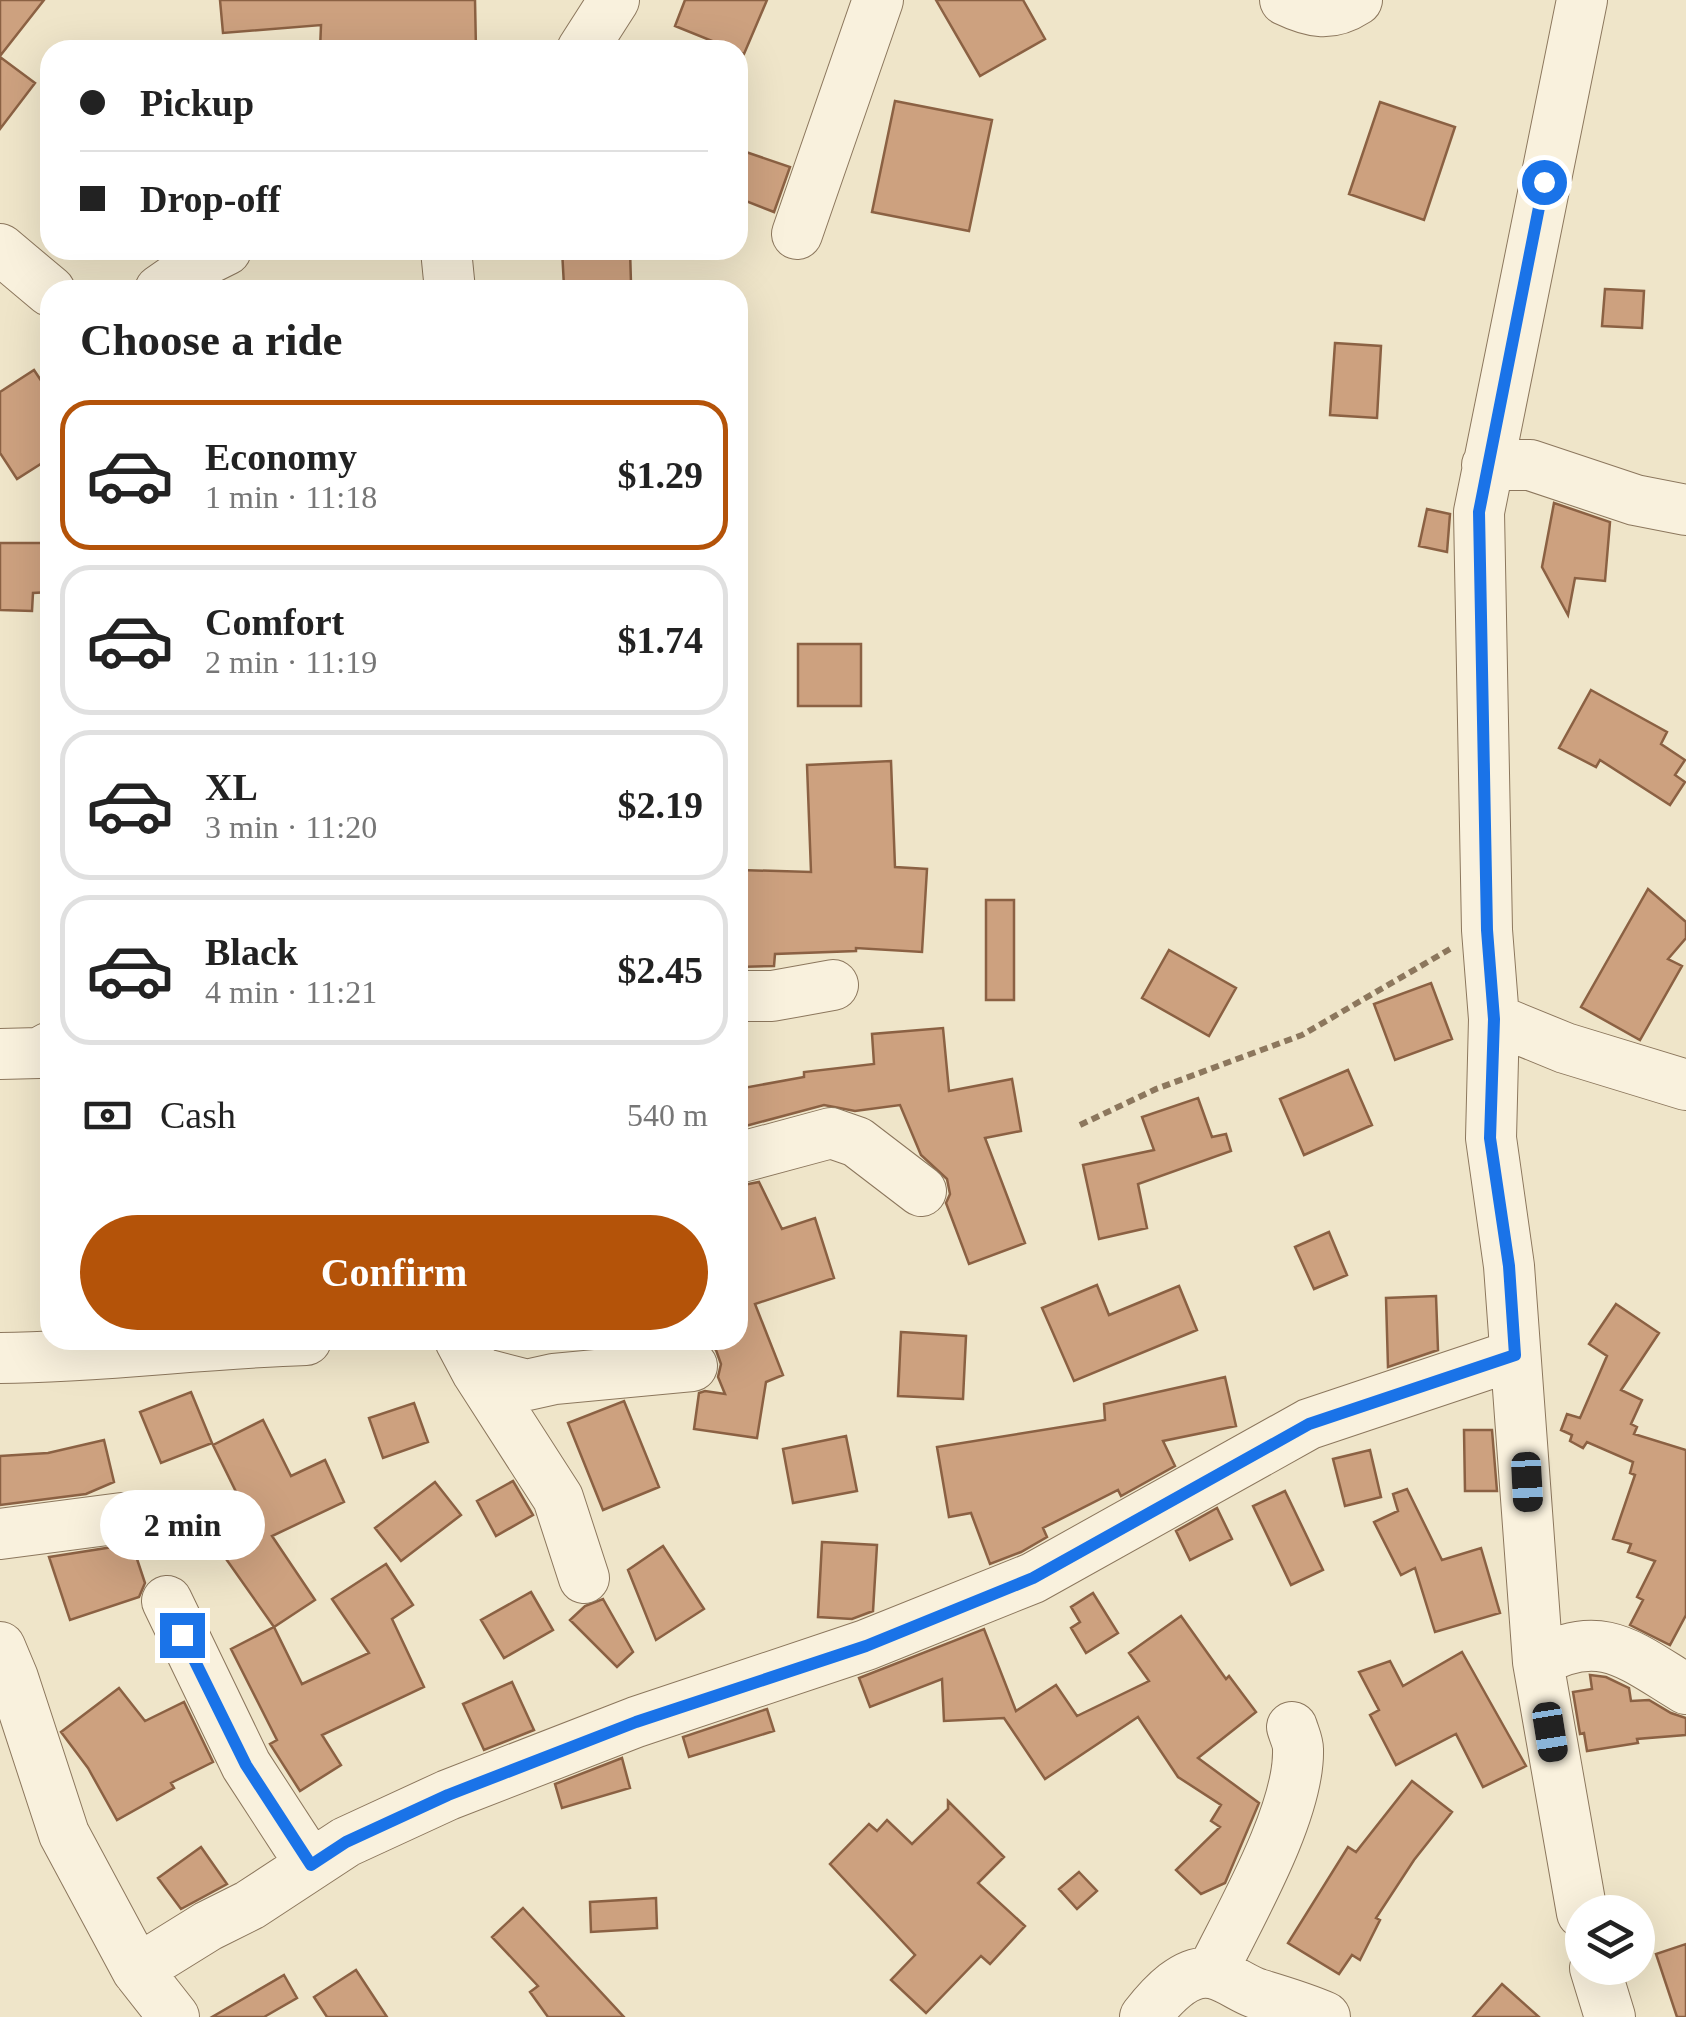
<!DOCTYPE html>
<html lang="en">
<head>
<meta charset="utf-8">
<style>
  :root { --surface:#fff; --page:#f6f6f6; --text:#222; --muted:#767676; --line:#e0e0e0; --accent:#b45309 }
  body { margin:0; font-family:"Times New Roman",serif; background:var(--page); color:var(--text); height:100vh; display:flex; flex-direction:column; font-size:38px; white-space:nowrap }
  * { box-sizing:border-box; margin:0 }
  p { font-size:32px; color:var(--muted) }
  .icon { flex:none; width:55px; height:55px; fill:none; stroke:currentColor; stroke-width:2; stroke-linecap:round; stroke-linejoin:round }
  .map { position:relative; flex:1; overflow:hidden }
  .panel { position:absolute; left:40px; top:280px; width:708px; height:1070px; display:flex; flex-direction:column; background:var(--surface); border-radius:30px; box-shadow:0 10px 40px #0002 }
  .panel>* { flex:none }
  .top-card { position:absolute; left:40px; top:40px; width:708px; height:220px; border-radius:30px; box-shadow:0 10px 40px #0002; display:grid; align-content:center; height:220px; padding:0 40px; background:var(--surface) }
  .fabs { position:absolute; left:1565px; top:1895px; display:grid; gap:20px }
  .fabs a { display:grid; place-items:center; width:90px; height:90px; border-radius:50%; background:var(--surface); box-shadow:0 10px 40px #0002; font-size:50px }
  .end { position:absolute; width:45px; height:45px; margin:-22px; border:12px solid #1a73e8; background:#fff; box-shadow:0 0 0 5px #fff }
  .from { border-radius:50% }
  .bubble { position:absolute; height:70px; border-radius:35px; background:var(--surface); box-shadow:0 10px 40px #0002; font-size:32px; font-weight:600; line-height:70px; text-align:center }
  .car { position:absolute; width:30px; height:60px; margin:-30px -15px; border-radius:12px; box-shadow:0 0 8px 2px #0007; background:linear-gradient(#222 24%,#8ab4d8 0 40%,#222 0 76%,#8ab4d8 0 86%,#222 0) }
  .top-card b { display:flex; align-items:center; gap:35px; height:95px; font-size:38px }
  .top-card b+b { border-top:2px solid var(--line) }
  .top-card i { width:25px; height:25px; background:var(--text) }
  ul { padding:0; list-style:none }
  li { display:flex; align-items:center; gap:30px; height:150px; margin:0 20px 15px; padding:0 20px; border:5px solid var(--line); border-radius:30px }
  li div { flex:1 }
  li b { display:block; font-size:38px }
  li em { font-style:normal; font-weight:600 }
  li.on { border-color:var(--accent) }
  li>.icon { width:90px; height:90px; stroke-width:1.5 }
  h2 { padding:0 40px; font-size:45px; line-height:120px }
  .pay { display:flex; align-items:center; gap:25px; height:110px; padding:0 40px; font-size:38px }
  .pay p { margin-inline-start:auto }
  .button { display:flex; gap:20px; margin-top:auto; padding:20px 40px }
  .button a { flex:1; height:115px; border-radius:60px; background:var(--accent); color:#fff; font-size:40px; font-weight:600; line-height:115px; text-align:center }
  .map>svg:first-child { display:block }
  .building { fill:#cda17f; stroke:#8b6143; stroke-width:2.5 }
  .lines { fill:none; stroke-linecap:round; stroke-linejoin:round }
  .minor-casing { stroke:#8c775d; stroke-width:52 }
  .path { stroke:#8c775d; stroke-width:6; stroke-dasharray:8 5; stroke-linecap:butt }
  .minor { stroke:#f9f1dd; stroke-width:50 }
  .route { stroke:#1a73e8; stroke-width:12 }
</style>
</head>
<body>
<div class="map">
<svg width="1686" height="2017" viewBox="0 0 1686 2017">
  <rect width="100%" height="100%" fill="#efe5c9"/>
  <path class="building" d="M0,0H44L0,56Z
    M220,0H475L476,50H320L321,25L223,33Z
    M685,0H767L744,54L675,26Z
    M936,0H1023L1045,39L980,76Z
    M0,57L35,83L0,129Z
    M895,101L992,120L969,231L872,212Z
    M1380,102L1455,127L1424,220L1349,194Z
    M743,151L790,167L774,212L738,198V166Z
    M562,250H630L631,283L564,286Z
    M1605,289L1644,291L1642,328L1602,326Z
    M1335,343L1381,346L1377,418L1330,415Z
    M34,370L50,394V458L17,479L0,453V392Z
    M1554,503L1610,522L1605,581L1575,578L1568,615L1542,567Z
    M1427,509L1450,514L1447,552L1419,546Z
    M0,543H50V592L33,593L32,611L0,610Z
    M798,644H861V706H798Z
    M1591,690L1667,732L1661,744L1685,760L1675,775L1685,782L1670,805L1600,760L1596,767L1559,748Z
    M891,761L895,867L927,869L922,952L856,948V951L775,954L774,966L738,967L740,870L811,872L807,765Z
    M1648,889L1686,922V938L1668,959L1682,966L1640,1040L1581,1007Z
    M986,900H1014V1000H986Z
    M1169,950L1236,988L1209,1036L1142,998Z
    M1431,983L1452,1039L1395,1060L1374,1004Z
    M943,1028L949,1091L1012,1079L1021,1131L985,1138L1025,1243L969,1264L946,1203L950,1194L947,1179L921,1155L900,1105L855,1111L824,1105L738,1128V1089L804,1077V1072L874,1064L872,1034Z
    M1348,1070L1372,1125L1304,1155L1280,1099Z
    M1198,1098L1212,1137L1226,1134L1231,1151L1138,1184L1147,1228L1099,1239L1083,1165L1154,1150L1142,1117Z
    M759,1182L782,1229L815,1218L834,1278L755,1304L783,1375L766,1382L757,1438L694,1429L699,1393L705,1391L725,1394L718,1377L721,1364L716,1350L704,1340H738V1186Z
    M1329,1232L1347,1275L1314,1289L1295,1247Z
    M1097,1285L1109,1315L1179,1286L1197,1330L1074,1381L1042,1308Z
    M1436,1296L1438,1350L1388,1367L1386,1298Z
    M1616,1304L1659,1333L1621,1390L1642,1400L1631,1424L1637,1427L1634,1434L1686,1450V1615L1670,1645L1630,1625L1643,1600L1637,1597L1655,1561L1628,1552L1631,1544L1613,1539L1635,1475L1630,1473L1633,1462L1587,1442L1583,1448L1570,1441L1572,1435L1561,1430L1567,1414L1580,1418L1607,1356L1589,1344Z
    M901,1332L966,1336L963,1399L898,1396Z
    M1225,1377L1236,1426L1163,1441L1175,1466L1121,1496L1118,1490L1043,1528L1047,1537L1021,1552L990,1564L971,1513L949,1517L937,1447L1105,1420L1104,1404Z
    M191,1392L212,1443L161,1463L140,1412Z
    M624,1401L659,1487L603,1510L568,1423Z
    M414,1403L428,1442L383,1458L369,1418Z
    M263,1420L291,1476L325,1460L344,1502L272,1536L315,1600L274,1627L224,1556H184V1515H207L240,1500L213,1445Z
    M1464,1430H1492L1497,1491H1465Z
    M846,1436L857,1491L793,1503L783,1449Z
    M104,1440L114,1482L86,1494L0,1505V1456L48,1453Z
    M1370,1450L1381,1497L1345,1506L1333,1459Z
    M513,1481L533,1515L496,1536L477,1501Z
    M435,1482L461,1515L401,1561L375,1528Z
    M1407,1489L1442,1560L1481,1548L1500,1613L1435,1632L1415,1568L1401,1575L1374,1522L1398,1511L1393,1494Z
    M1285,1491L1323,1570L1291,1585L1253,1506Z
    M1217,1508L1232,1539L1190,1560L1176,1531Z
    M822,1542L877,1545L873,1611L852,1619L818,1617Z
    M132,1544L145,1583L139,1597L70,1620L49,1557Z
    M663,1546L704,1609L656,1640L628,1570Z
    M386,1564L413,1605L392,1619L424,1687L322,1735L341,1765L300,1791L270,1744L277,1740L231,1649L274,1627L302,1684L369,1653L332,1599Z
    M531,1592L553,1630L504,1658L481,1620Z
    M1093,1593L1118,1633L1086,1653L1071,1628L1080,1622L1071,1607Z
    M603,1599L633,1652L617,1667L570,1620L585,1606Z
    M1181,1616L1226,1679L1229,1676L1256,1712L1198,1758L1259,1803L1225,1883L1201,1894L1176,1870L1220,1827L1211,1821L1221,1805L1178,1777L1138,1717L1045,1779L1004,1718L944,1721L942,1679L870,1707L859,1678L984,1629L1016,1711L1056,1685L1077,1716L1149,1681L1129,1653Z
    M1462,1652L1526,1766L1483,1787L1456,1734L1396,1765L1370,1715L1379,1710L1359,1672L1390,1661L1403,1686Z
    M1590,1675L1606,1677L1629,1688L1631,1701L1649,1700L1671,1713L1686,1718V1735L1637,1739L1638,1743L1587,1751L1584,1733L1580,1734L1573,1692L1592,1689Z
    M512,1682L534,1730L484,1750L463,1704Z
    M119,1688L145,1721L184,1702L213,1762L171,1783L174,1788L117,1820L88,1768L61,1732Z
    M767,1709L774,1731L689,1757L683,1737Z
    M622,1758L630,1788L562,1808L555,1784Z
    M1412,1781L1452,1812L1414,1860L1376,1918L1380,1920L1360,1960L1352,1955L1339,1974L1288,1943L1348,1847L1356,1852Z
    M948,1801L1004,1857L978,1883L1025,1926L990,1964L981,1956L926,2013L891,1980L915,1955L830,1864L869,1824L877,1831L887,1820L912,1844L948,1809Z
    M201,1847L227,1884L181,1909L158,1878Z
    M1079,1872L1097,1891L1077,1909L1059,1889Z
    M656,1898L657,1928L591,1932L590,1902Z
    M523,1908L624,2017H548L530,1992L538,1986L492,1937Z
    M1686,1944V2017H1677L1656,1954Z
    M356,1970L387,2017H327L314,1997Z
    M284,1975L297,1998L264,2017H212Z
    M1502,1984L1539,2017H1473Z"/>
  <g class="lines">
    <g class="minor-casing">
      <path id="minor" d="M1285,0C1312,13 1331,17 1357,0
        M1582,0L1479,512L1487,930L1494,1019L1491,1138L1509,1266L1538,1662L1582,1913
        M582,50L614,0
        M797,234L878,0
        M0,249L50,291
        M446,250L450,290
        M160,290L196,265L226,250
        M1487,465H1530L1635,500L1686,510
        M738,996H772L833,985
        M1494,1019L1565,1048L1686,1085
        M0,1054L39,1053L50,1047
        M738,1158L831,1133L857,1142L921,1191
        M460,1340L477,1372L558,1498L584,1578
        M0,1358C103,1357 204,1343 306,1340
        M477,1372L527,1385L554,1379L692,1366
        M0,1534L122,1518
        M167,1601L246,1765L311,1865
        M0,1647L13,1678L64,1834L137,1970L174,2017
        M1538,1662C1601,1626 1631,1656 1686,1689
        M1595,1968L1610,2017
        M137,1970L208,1926L250,1905L346,1842L448,1795L636,1722L866,1645L1033,1578L1309,1424L1515,1355
        M1212,1972C1240,1915 1300,1812 1298,1749C1298,1742 1294,1734 1292,1727
        M1145,2017C1160,1998 1187,1966 1215,1974C1230,1978 1243,1989 1258,1994C1281,2001 1302,2007 1325,2017"/>
    </g>
    <path class="path" d="M1080,1125L1156,1089L1302,1035L1450,949"/>
    <use href="#minor" class="minor"/>
  </g>
  <g class="lines">
    <path class="route" d="M182,1635L246,1765L311,1865L346,1842L448,1795L636,1722L866,1646L1033,1578L1309,1424L1515,1355L1509,1266L1490,1138L1494,1019L1487,930L1479,512L1544,182"/>
  </g>
</svg>
<div class="fabs">
<a><svg class="icon" aria-label="layers" viewBox="0 0 24 24"><path d="M12 4l9 5-9 5-9-5zM3 14l9 5 9-5"/></svg></a>
</div>
<i class="end from" style="left:1544px;top:182px"></i>
<i class="end" style="left:182px;top:1635px"></i>
<div class="bubble" style="left:100px;top:1490px;width:165px">2 min</div>
<i class="car" style="left:1527px;top:1482px;rotate:177deg"></i>
<i class="car" style="left:1550px;top:1732px;rotate:171deg"></i>
<div class="top-card">
<b><i class="from"></i>Pickup</b>
<b><i></i>Drop-off</b>
</div>
<section class="panel">
<h2>Choose a ride</h2>
<ul>
<li class="on"><svg class="icon" aria-label="car" viewBox="0 0 24 24"><path d="M5 17H2v-5l4-1 3-4h7l3 4 3 1v5h-3M9 17h6M6 11h13"/><circle cx="7" cy="17" r="2"/><circle cx="17" cy="17" r="2"/></svg><div><b>Economy</b><p>1 min · 11:18</p></div><em>$1.29</em></li>
<li><svg class="icon" aria-label="car" viewBox="0 0 24 24"><path d="M5 17H2v-5l4-1 3-4h7l3 4 3 1v5h-3M9 17h6M6 11h13"/><circle cx="7" cy="17" r="2"/><circle cx="17" cy="17" r="2"/></svg><div><b>Comfort</b><p>2 min · 11:19</p></div><em>$1.74</em></li>
<li><svg class="icon" aria-label="car" viewBox="0 0 24 24"><path d="M5 17H2v-5l4-1 3-4h7l3 4 3 1v5h-3M9 17h6M6 11h13"/><circle cx="7" cy="17" r="2"/><circle cx="17" cy="17" r="2"/></svg><div><b>XL</b><p>3 min · 11:20</p></div><em>$2.19</em></li>
<li><svg class="icon" aria-label="car" viewBox="0 0 24 24"><path d="M5 17H2v-5l4-1 3-4h7l3 4 3 1v5h-3M9 17h6M6 11h13"/><circle cx="7" cy="17" r="2"/><circle cx="17" cy="17" r="2"/></svg><div><b>Black</b><p>4 min · 11:21</p></div><em>$2.45</em></li>
</ul>
<div class="pay"><svg class="icon" aria-label="cash" viewBox="0 0 24 24"><path d="M3 7h18v10H3z"/><circle cx="12" cy="12" r="2"/></svg>Cash<p>540 m</p></div>
<div class="button"><a>Confirm</a></div>
</section>
</div>
</body>
</html>
